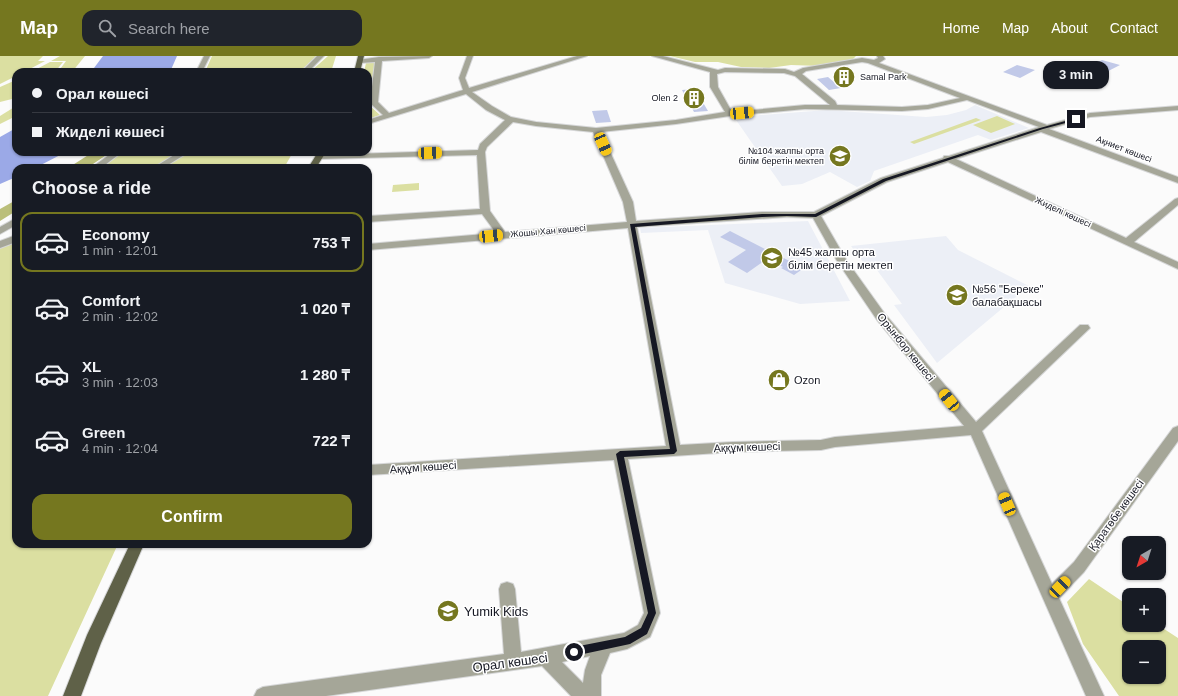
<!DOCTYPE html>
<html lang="en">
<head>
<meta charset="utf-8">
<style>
  :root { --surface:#171b24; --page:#20242c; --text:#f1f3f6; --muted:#9ea1a6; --line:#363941; --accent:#75771f }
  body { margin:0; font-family:Arial,sans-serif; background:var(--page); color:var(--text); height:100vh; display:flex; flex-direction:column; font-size:15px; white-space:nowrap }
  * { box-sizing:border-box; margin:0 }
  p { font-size:13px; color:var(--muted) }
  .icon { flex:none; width:22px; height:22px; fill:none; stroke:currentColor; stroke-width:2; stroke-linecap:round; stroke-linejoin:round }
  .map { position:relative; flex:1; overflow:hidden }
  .panel { position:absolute; left:12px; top:108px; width:360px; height:384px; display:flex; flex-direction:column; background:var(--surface); border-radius:12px; box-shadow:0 1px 3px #0004 }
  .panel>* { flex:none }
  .top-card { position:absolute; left:12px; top:12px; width:360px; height:88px; border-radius:12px; box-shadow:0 1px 3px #0004; display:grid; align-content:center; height:88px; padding:0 20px; background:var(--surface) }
  .needle { width:26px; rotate:219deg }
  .buttons { position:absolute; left:1122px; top:480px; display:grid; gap:8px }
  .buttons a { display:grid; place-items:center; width:44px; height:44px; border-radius:8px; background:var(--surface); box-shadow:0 1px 3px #0004; font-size:20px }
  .end { position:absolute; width:18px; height:18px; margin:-9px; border:5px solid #161823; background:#fff; box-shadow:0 0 0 2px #fff }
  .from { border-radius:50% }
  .bubble { position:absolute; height:28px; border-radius:12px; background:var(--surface); box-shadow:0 1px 3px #0004; font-size:13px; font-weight:600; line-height:28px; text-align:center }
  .car { position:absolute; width:12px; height:24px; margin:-12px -6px; border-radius:5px; box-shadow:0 0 3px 1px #0007; background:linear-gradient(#f5c518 24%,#345 0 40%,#f5c518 0 76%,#345 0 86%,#f5c518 0) }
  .top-card b { display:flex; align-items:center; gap:14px; height:38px; font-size:15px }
  .top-card b+b { border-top:1px solid var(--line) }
  .top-card i { width:10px; height:10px; background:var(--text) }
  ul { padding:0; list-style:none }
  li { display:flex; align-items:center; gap:12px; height:60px; margin:0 8px 6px; padding:0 12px; border:2px solid transparent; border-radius:12px }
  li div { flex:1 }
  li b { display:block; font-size:15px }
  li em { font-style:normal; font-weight:600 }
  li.selected { border-color:var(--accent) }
  li>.icon { width:36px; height:36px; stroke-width:1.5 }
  h2 { padding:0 20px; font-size:18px; line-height:48px }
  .cta { display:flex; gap:8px; margin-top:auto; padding:8px 20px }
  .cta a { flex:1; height:46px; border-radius:12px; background:var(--accent); color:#fff; font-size:16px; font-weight:600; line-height:46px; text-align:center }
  header { display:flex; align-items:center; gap:24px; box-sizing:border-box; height:56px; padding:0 20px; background:var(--accent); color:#fff }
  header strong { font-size:19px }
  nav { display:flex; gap:22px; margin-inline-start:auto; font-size:14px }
  .search { width:280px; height:36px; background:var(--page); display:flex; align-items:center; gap:10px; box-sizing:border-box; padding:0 14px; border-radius:12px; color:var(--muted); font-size:15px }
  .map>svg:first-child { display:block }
  .built { fill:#eceff6 }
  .green { fill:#dbdfa1; fill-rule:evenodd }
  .forest { fill:#bbbf7a }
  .water { fill:#9ba9e7 }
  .building { fill:#c1c9e8 }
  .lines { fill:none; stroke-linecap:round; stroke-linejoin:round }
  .minor-casing { stroke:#d6d7d8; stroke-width:2 }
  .major-casing { stroke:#d6d7d8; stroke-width:2 }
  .minor { fill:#a5a698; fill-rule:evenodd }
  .major { fill:#5f6148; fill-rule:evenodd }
  .route { fill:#161823 }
  .labels { text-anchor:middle; stroke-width:3; stroke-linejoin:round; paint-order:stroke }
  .far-poi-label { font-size:9px; fill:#161823; stroke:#fff; text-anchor:end }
  .far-street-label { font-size:9px; fill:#161823; stroke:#fff }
  .poi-label { font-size:11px; fill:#161823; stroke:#fff; text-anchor:start }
  .street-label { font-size:11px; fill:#161823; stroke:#fff }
  .near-poi-label { font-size:13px; fill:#161823; stroke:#fff; text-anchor:start }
  .near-street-label { font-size:13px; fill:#161823; stroke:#fff }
</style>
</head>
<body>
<header>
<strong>Map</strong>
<div class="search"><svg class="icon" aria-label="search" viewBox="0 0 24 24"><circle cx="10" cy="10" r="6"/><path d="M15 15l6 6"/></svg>Search here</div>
<nav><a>Home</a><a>Map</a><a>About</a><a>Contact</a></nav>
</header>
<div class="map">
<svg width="1178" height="640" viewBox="0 0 1178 640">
  <rect width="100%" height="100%" fill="#fbfbfb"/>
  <path class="built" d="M975,49L1029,72L991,84L978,79L874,115L870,125L857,131L830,116L802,128L782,130L734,61L827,54L926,61L947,59L966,54Z
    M808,165L850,245L800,248L725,227L708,174L641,177L640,172Z
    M946,180L958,194L1029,230L937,307L894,249L902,248L871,206H863L851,190Z"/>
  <path class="green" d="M0,0H43L38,5H45L24,16H16V20L0,28Z
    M60,0H85L72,16H58L66,5H51Z
    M212,0H317L299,16H205Z
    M328,0H336L331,16H310Z
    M670,0H856L853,3L820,10L791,9L769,12L741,11L718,6H695Z
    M50,6H63L55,16H31Z
    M375,6L368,48L380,59L368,63V16H364L366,7Z
    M16,24V42L0,46V31Z
    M16,50V60L0,68V60Z
    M997,60L1015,68L991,77L973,69Z
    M976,62L981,64L914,88L910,86Z
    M123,96H180L152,112H102Z
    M191,96H293L284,112H161Z
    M419,127V134L392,136L393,129Z
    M16,185V488H118L48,640H0V192Z
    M1089,523L1129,550V569H1158L1178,582V640H1119L1083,588L1067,546ZM1129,591H1159V621H1129Z"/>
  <path class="forest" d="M93,96H111L87,112H68Z
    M16,144V155L0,165V153Z"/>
  <path class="water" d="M103,0H177L170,16H91Z
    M16,72V96H66L35,112H16V121L0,128V81Z"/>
  <path class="building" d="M1102,4L1120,9L1087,26L1070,21Z
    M1017,9L1035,14L1020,22L1003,16Z
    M828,21L841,32L829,34L817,23Z
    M695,33L708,55L694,56L682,34Z
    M607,54L611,66L596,67L592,55Z
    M730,175L765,193L804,212L794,219L781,212L783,211L767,203L747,217L728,206L746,194L720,181Z"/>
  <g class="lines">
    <g class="minor-casing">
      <path id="minor" d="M204,0H210L202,16H196Z
        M317,0H324L308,16H301Z
        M432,0L429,2L382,5L378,46L389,57L463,34L459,22L467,0H473L465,22L469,32L577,0H587L472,36L492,50L511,61L536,66L596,72L676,64L725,56L710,31V16L652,0H663L718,14L725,12L785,13L794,16L803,12L862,2L874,4L878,2L877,0H883L885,3L879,7L1047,69L1090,57L1178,50V54L1090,61L1049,73L1178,121V127L1041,76L956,103L1126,182L1175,143L1178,142V149L1134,186L1178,206V213L948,106L887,126L821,160L847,205L885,258L976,366L1080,269H1088L1090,272L982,375L1052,528L1074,506L1173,372L1178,370V385L1084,516L1059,542L1104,640H1086L971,379L835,391L821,394L733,396L628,403L660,557L650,581L627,593L610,597L601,619V640H571L542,610L326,640H254L257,634L263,631L504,598L499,533L501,528L507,526L513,528L515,533L521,596L624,577L638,569L644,557L614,404L368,419V409L666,390L628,172L368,194V188L496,177L482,158L368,166V160L480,153L477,99L319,103L315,101L319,99L478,94L480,88L505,64L486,54L466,38L368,68V64L383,59L370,47L375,6L360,7L358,6V4L379,1ZM862,6L868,7L960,42L928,49L902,51L837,49L835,45L802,18L806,15ZM725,16L784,17L795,20L830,49H805L732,56L718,31L717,18ZM967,44L1039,71L949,100H944L943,102L881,122L814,156H762L636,165L633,146L601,76L676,68L730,60L805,53L902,55L928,53ZM513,66L536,70L593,76L623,146L627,166L505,176L490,155L485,96L487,91ZM787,161L813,162L837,205L877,264L964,370L835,381L821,384L733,386L680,389L637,171ZM590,600L585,614L583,627L562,606Z
        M113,96H122L101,112H91Z
        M179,96H189L163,112H153Z
        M16,162V169L0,178V171Z
        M16,179V186L0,192V185Z"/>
    </g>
    <g class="major-casing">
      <path id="major" d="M358,0H364L360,16H354Z
        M318,96H326L316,112H308Z
        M130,488H144L101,587L81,640H63L87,579Z"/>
    </g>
    <use href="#minor" class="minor"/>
    <use href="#major" class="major"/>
  </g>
  <path class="route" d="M1076,62L1077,64L1043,73L886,125L816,161L787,160L762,161L635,171L677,395L674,398L624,401L656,557L647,578L630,588L574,600L571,599L570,596L571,592L574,591L625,581L641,572L648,557L616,398L620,395L670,393L630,168L762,158H815L883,123L1040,72Z"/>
  <defs>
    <g id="building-disc" transform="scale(1.15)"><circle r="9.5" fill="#75771f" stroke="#fff"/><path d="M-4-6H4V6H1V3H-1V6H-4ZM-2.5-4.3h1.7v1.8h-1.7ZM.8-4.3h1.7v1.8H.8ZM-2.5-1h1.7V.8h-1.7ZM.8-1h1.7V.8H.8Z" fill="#fff"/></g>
    <g id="school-disc" transform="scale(1.15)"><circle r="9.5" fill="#75771f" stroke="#fff"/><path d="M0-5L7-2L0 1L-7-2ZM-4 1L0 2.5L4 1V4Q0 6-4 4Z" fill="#fff"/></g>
    <g id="shop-disc" transform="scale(1.15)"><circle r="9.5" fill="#75771f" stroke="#fff"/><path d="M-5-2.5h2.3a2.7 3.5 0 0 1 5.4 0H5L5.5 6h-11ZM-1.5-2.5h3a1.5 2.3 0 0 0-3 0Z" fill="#fff"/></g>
  </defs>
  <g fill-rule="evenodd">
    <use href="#building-disc" x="844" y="21"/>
    <use href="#building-disc" x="694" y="42"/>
    <use href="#school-disc" x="840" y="100"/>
    <use href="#school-disc" x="772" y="202"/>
    <use href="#school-disc" x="957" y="239"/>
    <use href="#shop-disc" x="779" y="324"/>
    <use href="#school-disc" x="448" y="555"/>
  </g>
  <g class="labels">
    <g class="far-poi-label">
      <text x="860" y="24" text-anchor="start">Samal Park</text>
      <text x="678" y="45">Olen 2</text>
      <text x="824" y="98">№104 жалпы орта<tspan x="824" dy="10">білім беретін мектеп</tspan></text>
    </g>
    <g class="far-street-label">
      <text transform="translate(1124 93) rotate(21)" y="3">Ақниет көшесі</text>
      <text transform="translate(1063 156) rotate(25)" y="3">Жиделі көшесі</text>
      <text transform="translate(548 175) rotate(-5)" y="3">Жошы Хан көшесі</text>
    </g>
    <g class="poi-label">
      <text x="788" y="200">№45 жалпы орта<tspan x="788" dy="13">білім беретін мектеп</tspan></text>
      <text x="972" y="237">№56 "Береке"<tspan x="972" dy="13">балабақшасы</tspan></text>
      <text x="794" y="328">Ozon</text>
    </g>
    <g class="street-label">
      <text transform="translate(906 291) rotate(51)" y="4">Орынбор көшесі</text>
      <text transform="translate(747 391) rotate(-2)" y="4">Аққұм көшесі</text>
      <text transform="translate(423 411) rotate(-4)" y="4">Аққұм көшесі</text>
      <text transform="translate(1116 459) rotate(-54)" y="4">Қаратөбе көшесі</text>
    </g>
    <g class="near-poi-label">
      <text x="464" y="560">Yumik Kids</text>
    </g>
    <g class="near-street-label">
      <text transform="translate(510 606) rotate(-8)" y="5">Орал көшесі</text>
    </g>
  </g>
</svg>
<div class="buttons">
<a><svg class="needle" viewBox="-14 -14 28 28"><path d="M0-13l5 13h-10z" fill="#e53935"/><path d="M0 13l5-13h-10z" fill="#9ea1a6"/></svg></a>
<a>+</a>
<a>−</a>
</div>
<i class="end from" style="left:574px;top:596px"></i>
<i class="end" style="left:1076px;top:63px"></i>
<div class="bubble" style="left:1043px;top:5px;width:66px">3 min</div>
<i class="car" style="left:742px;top:57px;rotate:85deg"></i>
<i class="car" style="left:603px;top:88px;rotate:156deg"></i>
<i class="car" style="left:430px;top:97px;rotate:88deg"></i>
<i class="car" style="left:491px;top:180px;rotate:84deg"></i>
<i class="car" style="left:949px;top:344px;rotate:321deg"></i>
<i class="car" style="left:1007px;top:448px;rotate:337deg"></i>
<i class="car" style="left:1060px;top:531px;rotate:44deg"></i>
<div class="top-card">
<b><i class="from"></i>Орал көшесі</b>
<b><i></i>Жиделі көшесі</b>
</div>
<section class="panel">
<h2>Choose a ride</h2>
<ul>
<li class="selected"><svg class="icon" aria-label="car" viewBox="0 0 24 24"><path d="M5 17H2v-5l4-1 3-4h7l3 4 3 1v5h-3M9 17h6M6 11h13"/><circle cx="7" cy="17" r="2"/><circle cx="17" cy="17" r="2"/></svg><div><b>Economy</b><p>1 min · 12:01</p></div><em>753 ₸</em></li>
<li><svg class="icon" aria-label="car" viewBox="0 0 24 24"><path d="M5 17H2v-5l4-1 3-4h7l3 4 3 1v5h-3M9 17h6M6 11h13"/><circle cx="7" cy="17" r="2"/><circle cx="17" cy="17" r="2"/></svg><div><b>Comfort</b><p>2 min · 12:02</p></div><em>1 020 ₸</em></li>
<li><svg class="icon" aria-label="car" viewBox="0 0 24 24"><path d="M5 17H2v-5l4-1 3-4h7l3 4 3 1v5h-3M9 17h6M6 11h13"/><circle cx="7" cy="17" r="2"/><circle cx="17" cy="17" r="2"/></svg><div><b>XL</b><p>3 min · 12:03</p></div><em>1 280 ₸</em></li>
<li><svg class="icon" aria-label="car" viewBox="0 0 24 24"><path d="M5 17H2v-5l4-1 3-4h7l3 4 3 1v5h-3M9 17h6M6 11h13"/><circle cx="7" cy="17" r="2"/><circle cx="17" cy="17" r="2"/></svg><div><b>Green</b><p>4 min · 12:04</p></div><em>722 ₸</em></li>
</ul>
<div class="cta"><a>Confirm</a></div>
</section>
</div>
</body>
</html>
